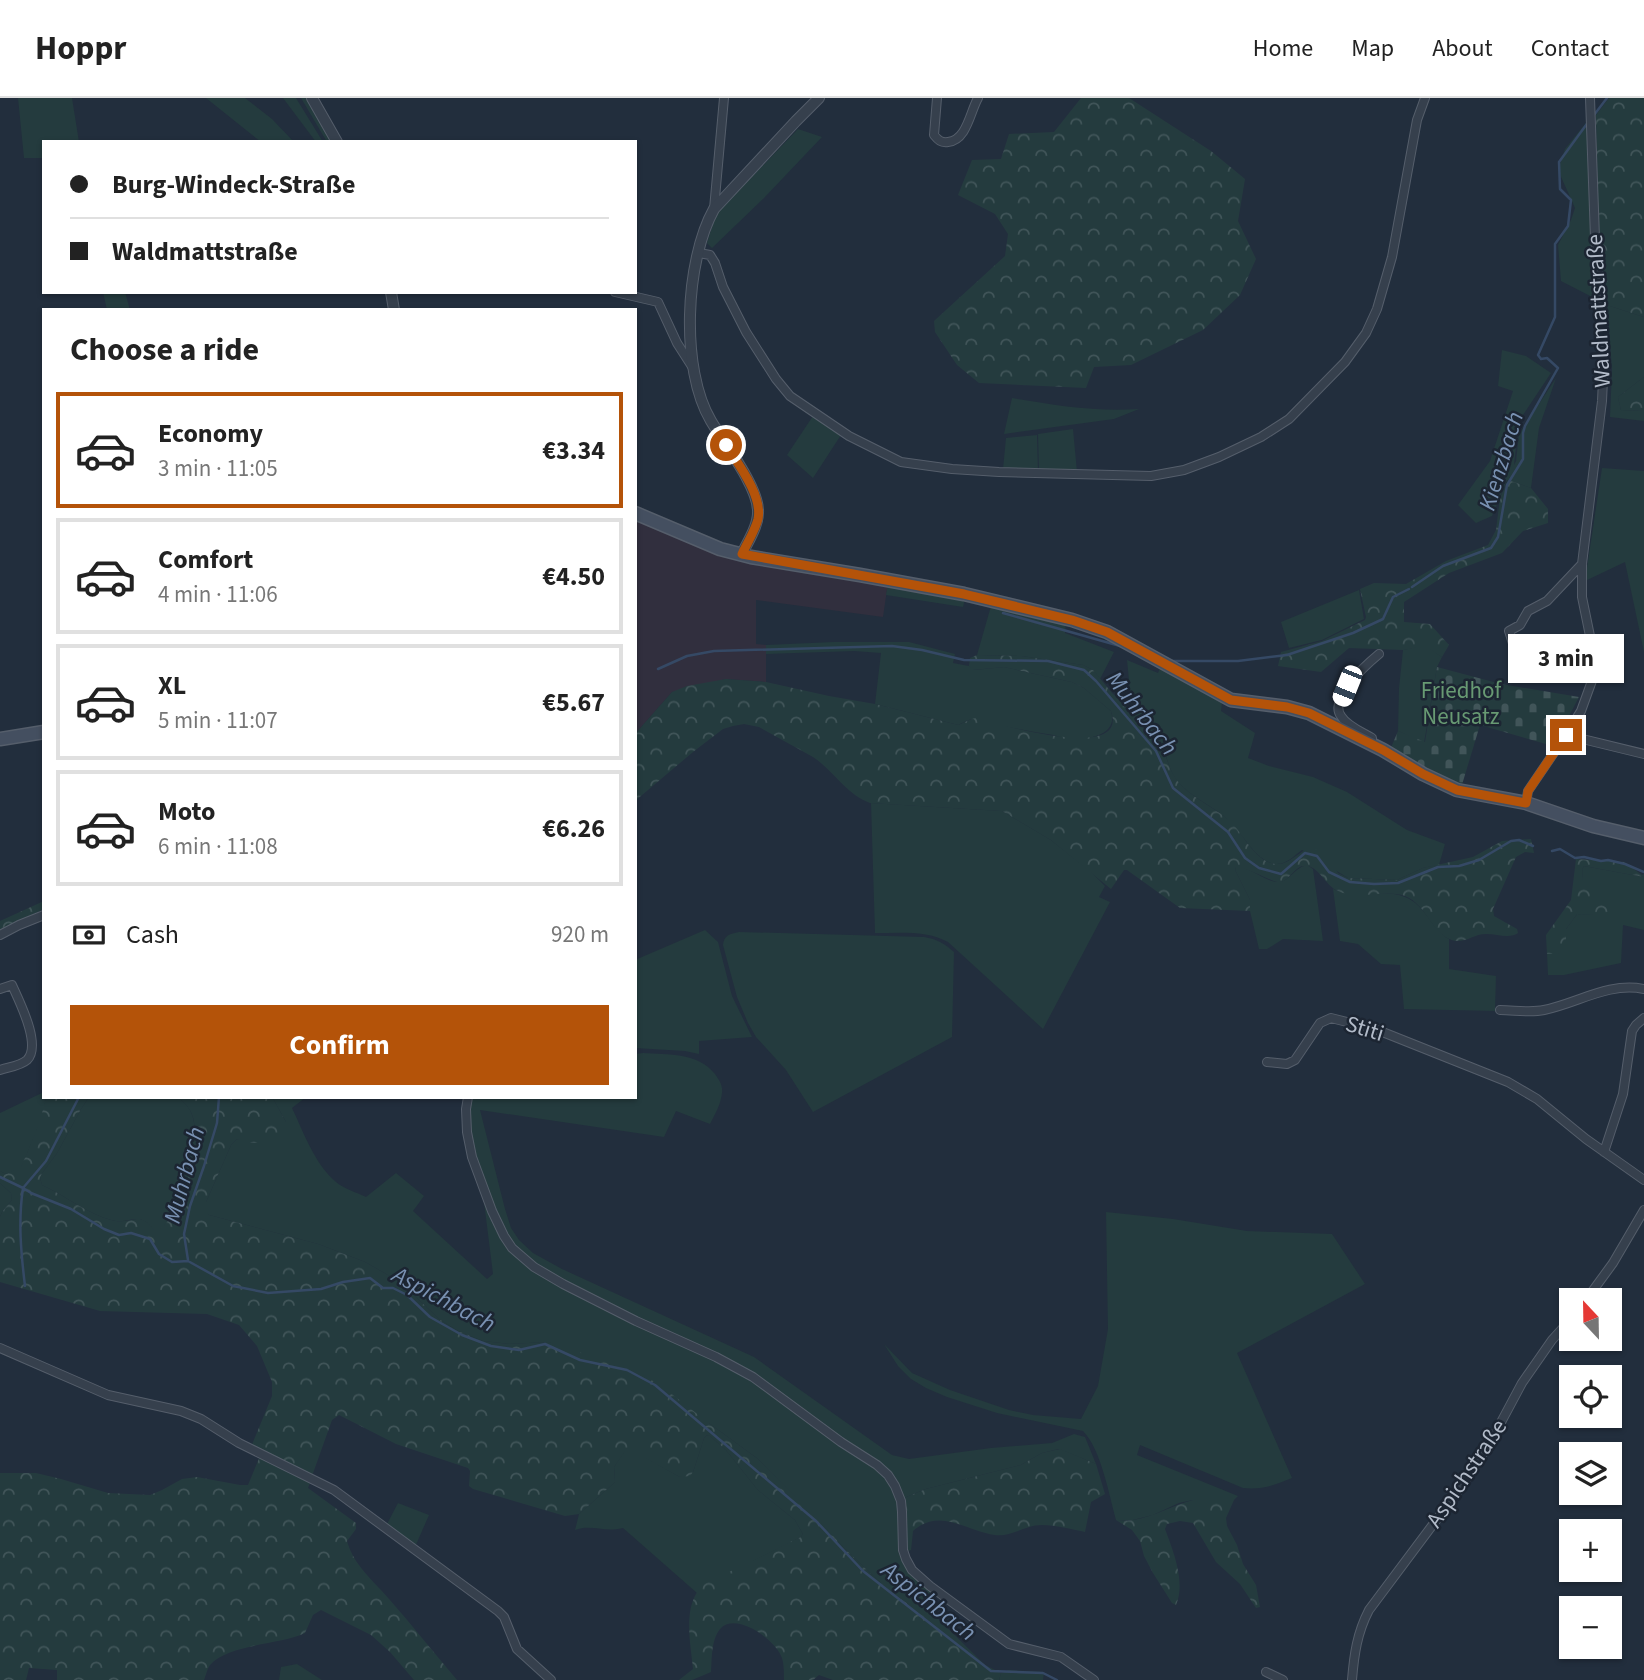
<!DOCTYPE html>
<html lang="en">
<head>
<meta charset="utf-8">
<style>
  :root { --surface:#fff; --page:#f6f6f6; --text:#222; --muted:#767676; --line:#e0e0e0; --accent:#b45309 }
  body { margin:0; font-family:"Source Sans 3",sans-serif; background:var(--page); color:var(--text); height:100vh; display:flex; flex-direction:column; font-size:26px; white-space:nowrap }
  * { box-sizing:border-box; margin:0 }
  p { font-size:23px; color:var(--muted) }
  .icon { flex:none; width:38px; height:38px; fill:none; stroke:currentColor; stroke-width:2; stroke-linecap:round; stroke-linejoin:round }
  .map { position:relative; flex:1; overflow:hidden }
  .sheet { position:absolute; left:42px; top:210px; width:595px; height:791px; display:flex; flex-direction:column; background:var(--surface); border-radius:0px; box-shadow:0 2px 5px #0004 }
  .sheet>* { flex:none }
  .banner { position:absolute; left:42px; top:42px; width:595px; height:154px; border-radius:0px; box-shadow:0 2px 5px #0004; display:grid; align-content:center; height:154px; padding:0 28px; background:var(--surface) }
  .needle { width:46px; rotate:338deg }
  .fabs { position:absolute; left:1559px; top:1190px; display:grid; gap:14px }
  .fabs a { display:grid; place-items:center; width:63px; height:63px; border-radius:0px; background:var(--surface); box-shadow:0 2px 5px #0004; font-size:35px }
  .end { position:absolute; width:32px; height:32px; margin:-16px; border:9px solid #b45309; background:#fff; box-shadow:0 0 0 4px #fff }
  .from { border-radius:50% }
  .bubble { position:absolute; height:49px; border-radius:0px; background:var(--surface); box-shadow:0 2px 5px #0004; font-size:23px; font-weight:700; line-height:49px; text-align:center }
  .car { position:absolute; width:21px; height:42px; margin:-21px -10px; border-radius:9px; box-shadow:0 0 5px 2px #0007; background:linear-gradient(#fff 24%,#345 0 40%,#fff 0 76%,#345 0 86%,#fff 0) }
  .banner b { display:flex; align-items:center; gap:24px; height:66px; font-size:26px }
  .banner b+b { border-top:2px solid var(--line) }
  .banner i { width:18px; height:18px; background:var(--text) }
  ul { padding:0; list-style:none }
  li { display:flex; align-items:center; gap:21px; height:116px; margin:0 14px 10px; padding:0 14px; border:4px solid var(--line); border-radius:0px }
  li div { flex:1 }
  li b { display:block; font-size:26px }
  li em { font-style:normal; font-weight:700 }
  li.selected { border-color:var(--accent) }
  li>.icon { width:63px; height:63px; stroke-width:1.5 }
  h2 { padding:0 28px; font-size:32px; line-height:84px }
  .pay { display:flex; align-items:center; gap:18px; height:77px; padding:0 28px; font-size:26px }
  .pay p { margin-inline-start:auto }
  .cta { display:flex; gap:14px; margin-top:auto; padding:14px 28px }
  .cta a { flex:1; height:80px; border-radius:0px; background:var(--accent); color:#fff; font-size:28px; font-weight:700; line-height:80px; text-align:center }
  header { display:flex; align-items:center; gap:42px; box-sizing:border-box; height:98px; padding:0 35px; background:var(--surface); border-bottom:2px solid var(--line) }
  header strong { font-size:33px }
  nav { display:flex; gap:38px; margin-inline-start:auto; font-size:24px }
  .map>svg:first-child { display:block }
  .medical { fill:#312f3e }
  .green { fill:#243b3e }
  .forest { fill:url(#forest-crowns) }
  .cemetery { fill:url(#cemetery-stones) }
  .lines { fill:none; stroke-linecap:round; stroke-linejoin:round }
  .stream { stroke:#354965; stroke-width:2.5 }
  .minor-casing { stroke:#555e6b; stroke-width:10 }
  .tertiary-casing { stroke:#555e6b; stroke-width:12 }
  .secondary-casing { stroke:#555e6b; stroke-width:15 }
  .minor { stroke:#36404d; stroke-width:8 }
  .tertiary { stroke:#36404d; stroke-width:10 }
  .secondary { stroke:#444f60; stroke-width:12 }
  .route { stroke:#b45309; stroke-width:9 }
  .labels { text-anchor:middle; stroke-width:5; stroke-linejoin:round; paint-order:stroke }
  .street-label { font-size:23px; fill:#b2bbc9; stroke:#1c2532 }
  .park-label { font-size:23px; fill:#689a73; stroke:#1c2532 }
  .water-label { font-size:24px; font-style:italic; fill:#7991b2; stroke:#1c2532 }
</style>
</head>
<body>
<header>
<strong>Hoppr</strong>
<nav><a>Home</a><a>Map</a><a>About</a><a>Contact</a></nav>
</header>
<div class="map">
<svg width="1644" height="1582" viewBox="0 0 1644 1582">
  <defs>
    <pattern id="forest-crowns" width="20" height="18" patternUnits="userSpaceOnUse" patternTransform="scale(1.75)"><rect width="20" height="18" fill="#243b3e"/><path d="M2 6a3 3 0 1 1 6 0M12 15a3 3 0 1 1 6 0" fill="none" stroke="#415559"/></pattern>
    <pattern id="cemetery-stones" width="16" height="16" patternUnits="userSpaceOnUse" patternTransform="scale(1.75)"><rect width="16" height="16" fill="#243b3e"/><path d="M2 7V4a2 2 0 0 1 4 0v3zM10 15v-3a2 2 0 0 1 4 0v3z" fill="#415559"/></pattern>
  </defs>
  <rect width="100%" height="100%" fill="#222e3d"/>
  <path class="medical" d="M635,418L716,453L888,485L883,519L756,502V546L766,547V584L726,581L672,594L635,636Z"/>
  <path class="green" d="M18,0H72L79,44H44V60H24Z
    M206,0H245L272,21L294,44H261Z
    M283,0H296L323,44H316Z
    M301,0H306L332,44H327Z
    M1589,21L1598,202L1561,183L1558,147L1571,122L1575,110L1558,72L1565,51Z
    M798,31L822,39L764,100L712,150L707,145L714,122L720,112Z
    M103,194H125L130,212H107Z
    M1607,207L1644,219V279L1618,299L1621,312L1644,313V323L1610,319L1612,271Z
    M1502,252L1526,258L1551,275L1519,323L1514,367L1516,363L1519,336L1556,280L1539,330L1531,390L1507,382L1492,418L1476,425L1458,407L1490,363L1513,293L1498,288Z
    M1012,300C1055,307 1094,314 1139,311L1114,321L1004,336Z
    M813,318L841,337L813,380L787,357Z
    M1073,331L1077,374L1039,373L1038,336Z
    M1037,337L1038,373L1003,371L1006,340Z
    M1602,370L1644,373V554L1625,464L1585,483Z
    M888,485L965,501L963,509L886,497Z
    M1359,492L1364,521L1322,542L1289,550L1281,524Z
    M991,508L1066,525L1065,535L1114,554L1100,581L1093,572L1083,567L1021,558L977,557Z
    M834,544H909L955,556L953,565L969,568L973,572L1004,569L1072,584L1084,590L1111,613C1118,635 1093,641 1075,641C1068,641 1060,639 1053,637C1025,633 998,627 971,621L958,627L875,606L881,555L854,553L766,556V547Z
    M1425,547L1442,559L1437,569L1424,645L1398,633L1399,590L1403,552Z
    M1127,562L1158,575L1160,570L1222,604L1221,613L1255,635L1248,660L1269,668L1313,679L1347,694L1407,732L1445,746L1439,767L1423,770L1397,782L1348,780L1302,752C1294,758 1286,767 1275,766C1256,763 1244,738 1232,726C1217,709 1192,701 1177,683C1167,670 1167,653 1158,639C1152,629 1140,621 1132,613Z
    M871,705L1002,713L1051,742L1090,773L1105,788L1099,799L1110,804L1043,931L948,844C927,832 899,835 875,835Z
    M1307,767L1313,771L1323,843L1283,841L1267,851H1259L1250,813V802L1235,772L1236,768C1251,770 1267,784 1278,784C1288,785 1295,769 1307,767Z
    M1584,768L1644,779V832L1623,827L1621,865L1564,877H1548L1547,856H1558L1566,831L1577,816L1610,817L1583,783L1582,771Z
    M1333,791C1358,802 1383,790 1405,799C1426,807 1431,831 1449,841V871L1496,878L1495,913L1404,911L1400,867L1381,866L1358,846L1340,843Z
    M705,832L718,844L732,898L752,939L699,943V956L685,953L635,950V862Z
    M739,834L924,839C937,841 945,846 954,854L952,939L813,1014L786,972L756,939L748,925L737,899L723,847C724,837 730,836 739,834Z
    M643,955C669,957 697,954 715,976C719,982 723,987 722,995C721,1006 715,1016 710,1026L676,1013L664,1039L480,1012L505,1111L511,1130L519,1142L533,1155L562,1171L754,1259L892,1357L909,1361L991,1350L1052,1345L1074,1336L1085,1339L1096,1366L1059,1351L1042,1355L1021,1367L926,1391L904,1400L899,1388L770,1289L547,1174C536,1166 523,1158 514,1147C497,1129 474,1062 471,1037C469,1024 470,1012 470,999H635V956Z
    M44,994V999H46L43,1016L35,1037L21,1070L6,1076L0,1073V1015Z
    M89,999H177C194,1010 195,1023 195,1042C195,1051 196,1060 193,1069C189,1079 184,1089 180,1099C174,1113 169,1128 155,1134C138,1110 132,1128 111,1122C88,1116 64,1097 42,1087L40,1080L42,1075L57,1055L81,1011Z
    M272,999H306L292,1010C304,1035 314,1065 336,1084C344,1091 356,1094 366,1099L396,1075L424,1098L413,1113L487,1181L493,1176L483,1096C491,1119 499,1138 515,1157L749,1281L870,1365L888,1383L898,1407L900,1455L903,1465L911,1475L932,1494L923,1506H908L888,1492L844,1450L814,1418L758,1361L710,1326L549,1244L509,1246L483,1243L458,1233L439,1221L400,1184L365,1164L318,1146L209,1117L206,1114V1104L231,1047L237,1041L254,1045L286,1024Z
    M0,1085L11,1095L12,1102L2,1114L0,1119Z
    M1106,1114L1173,1121L1247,1133L1332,1136L1365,1186L1237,1255L1292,1380C1275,1387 1262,1392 1243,1390L1140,1347L1137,1357L1238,1398L1234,1402H1193L1179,1405L1153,1417L1133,1422H1116C1109,1397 1101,1351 1083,1333L997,1315L947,1299L926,1290L911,1281L898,1268L884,1246L912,1275L950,1292L1009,1312L1033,1317L1081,1321L1098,1288L1108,1231Z
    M707,1337L710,1338L726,1352L758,1392L795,1422L803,1436L801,1439L740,1470L710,1483L697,1495L623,1430C604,1435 592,1426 575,1432L579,1416L615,1384L614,1369L627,1349L680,1379L693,1374L704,1340Z
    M398,1405L429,1417L415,1449L387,1426Z
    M297,1566L322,1582H279L281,1569Z
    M1009,1572L1044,1574L1043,1582H999L1001,1575Z"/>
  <path class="forest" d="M1081,0H1129L1211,53L1245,81L1238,123L1256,161L1240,197L1203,232L1131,267L1094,269L1086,290L979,285L957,267L935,234L934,223L1005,158L1008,136L995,116L958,97L972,62L1001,61L1009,36L1054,34Z
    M1609,0H1644V219L1607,207L1599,151L1596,17Z
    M1644,279V313L1621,312L1618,299Z
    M1508,382L1531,390L1548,411V425L1523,433L1502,455L1449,475L1404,504V524L1430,526L1449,547L1442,559L1425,548L1403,552L1349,550L1321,574L1278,568L1281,554L1322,543L1365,522L1366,519L1360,491L1374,485L1406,486L1446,463L1488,447L1496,432L1500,400Z
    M977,557L1021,558L1083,567L1093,572L1112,595L1154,633C1165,647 1166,667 1176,681C1190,700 1215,709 1231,724C1244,737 1256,766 1278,766C1289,766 1300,753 1311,749L1324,755L1338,775L1348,780L1397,782L1423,770L1473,759L1502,743L1531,741L1534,755L1525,754L1516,759L1493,811L1494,818L1517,831L1518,835C1509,841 1498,836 1487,836C1476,835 1467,844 1456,843C1432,839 1428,807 1405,798C1383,790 1357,804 1336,792C1326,787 1319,770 1308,768C1296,765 1291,781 1281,784C1273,786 1249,769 1236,769L1235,772L1250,802V813L1180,810L1127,772H1124L1111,791L1051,742L1002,713L870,705C846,696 834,673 813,659L759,629L744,626L733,628L723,631L693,654L635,703V636L672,594L687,588L726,581L766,584L829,598L875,606L958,627C964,625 969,621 976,620C995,625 1130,666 1111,613L1084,590L1072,584L1004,569L972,572L969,568L970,560Z
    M1576,761L1624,764L1642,777L1644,776V779L1584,768L1582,771L1583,782C1607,793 1610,789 1611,818L1577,816L1566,831V850L1558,856H1547L1546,837L1571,802Z
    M44,803V811L0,832V823Z
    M46,999H89L81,1011L57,1055L42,1075L40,1080L42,1087C64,1097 88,1116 111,1122C132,1128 138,1110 155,1133C169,1128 174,1112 180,1099C185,1086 193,1072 195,1058C196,1051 195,1043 195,1036C195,1020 192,1009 177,999L204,1001L208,999H272L286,1024L287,1029C279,1036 265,1044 255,1045C249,1045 242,1043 237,1041L231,1047L206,1104V1113L209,1117L318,1146L365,1164L400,1184L439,1221L458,1233L483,1243L509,1246L549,1244L629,1271L659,1286L710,1326L758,1361L814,1417L844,1450L888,1492L908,1506H923L985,1567L1001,1575L999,1582H833L819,1577L813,1582H784C784,1575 784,1566 782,1560C776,1542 736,1513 720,1531C711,1542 712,1561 711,1574L692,1582H679L693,1571C691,1548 684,1517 696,1496C705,1480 727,1476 742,1468C762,1459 781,1448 801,1439L803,1436L795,1422L758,1392L726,1352L710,1338L707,1337L704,1340L693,1374L690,1378L680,1379L627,1350L614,1369L615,1384L579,1416L565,1418L473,1391L469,1388L470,1373L468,1370L396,1346L339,1317L332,1322L312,1378L251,1349L272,1298V1284L257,1248L239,1227L207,1216L100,1213L0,1184V1119L2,1114L12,1102L11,1095L0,1085V1073L6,1076L21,1069C31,1046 41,1024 46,999Z
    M1060,1351L1096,1366L1105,1396L1091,1404L1085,1434C1071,1431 1056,1427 1042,1427C1025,1427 1012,1439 995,1437C966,1433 940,1409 913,1433L911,1452L905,1454L904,1400L926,1391L1021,1367L1042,1355Z
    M260,1358L311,1382L308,1390L356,1425V1431L347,1443C354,1468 373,1482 389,1501C412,1527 434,1555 457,1582H414L390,1554L371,1537L321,1512L313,1517L305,1535C280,1547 228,1546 210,1567C207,1571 206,1577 204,1582H57V1572L29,1570L26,1582H0V1375H36L61,1381L108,1395L150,1397L162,1392L182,1381L197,1379L240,1387H248Z
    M1193,1402H1234L1226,1420L1227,1428L1237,1447L1243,1466L1256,1487L1260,1509L1256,1510L1240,1486L1216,1464L1193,1425L1180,1423L1167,1426L1165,1431C1173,1453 1186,1484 1176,1507L1172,1505L1153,1475L1144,1458L1140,1443L1132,1432L1116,1422C1122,1422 1128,1423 1133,1422C1154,1419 1173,1407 1193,1402Z"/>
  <path class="cemetery" d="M1437,569L1501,586L1579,599L1553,648L1480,627L1461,690L1390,652L1398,633L1425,644Z"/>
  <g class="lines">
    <path class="stream" d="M1594,17L1607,0
      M1412,489L1443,468L1491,450L1498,439L1507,387L1523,361V335L1525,328L1558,270L1547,260L1541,261L1538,257L1555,219V146L1568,128L1571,102L1560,91L1559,64L1589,23
      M1003,515L1120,548
      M1172,563H1238L1287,557L1353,535L1383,521L1393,499L1409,491
      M658,571L687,558L714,553L892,548L922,552L964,562L1048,563L1084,572L1096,583L1156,653L1173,690L1228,734L1245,760L1259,770L1281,776L1305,755L1317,758L1329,774L1350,784L1374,786L1398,785L1438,769L1459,768L1479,762L1511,743L1519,742L1533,748
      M1552,753L1560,751L1575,760L1584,759L1601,763L1608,762L1625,766L1644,774
      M0,1079L23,1090L31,1095L71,1111L104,1131L119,1137L131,1135L150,1141L159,1156L172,1164L188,1163L233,1188L268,1195L321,1191L343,1184L370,1180L383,1190H393L407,1197L430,1219L462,1237L491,1248L519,1252L545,1246L580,1262L627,1272L655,1287L816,1423L863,1473L991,1573L1043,1575L1057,1582
      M23,1090L46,1063L79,999
      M23,1090C18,1123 21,1155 25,1188
      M188,1162L184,1136L190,1108L204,1068L217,1025L219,999"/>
    <g class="minor-casing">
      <path id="minor" d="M937,0L934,37C938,42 941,45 948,44C967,42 970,14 978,0
        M714,111L724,0
        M699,155L710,157L715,165L723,189L746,234L776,281L790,298L849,338L901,364L952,371L999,374L1151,378L1184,372L1219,359L1261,339L1289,321L1345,264L1366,235L1377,211L1392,159L1417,22L1425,0
        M615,194L658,204L677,245L693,270
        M1582,466L1547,503L1528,513L1520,527L1509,533L1519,564L1545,562L1591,555
        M1566,637L1644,656
        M1372,644V640C1362,634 1347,628 1341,618C1328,600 1367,566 1379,556
        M1526,705L1528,693L1566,637L1581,613L1593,580L1590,538L1582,499V466L1602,303L1604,260L1602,217L1595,140L1590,0
        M0,837L19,827L44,817
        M0,891L12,887C19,903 42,947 27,962C20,968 9,969 0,972
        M1500,912C1514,912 1530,915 1544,912C1578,905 1608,884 1644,891
        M1267,964L1287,966L1295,962L1320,925L1331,920L1375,931L1508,984L1537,1001L1586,1041L1644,1082
        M468,999L466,1011L467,1034L472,1059L492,1113L504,1138L512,1150L534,1169L563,1186L636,1223L716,1259L753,1279L841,1344L877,1367L888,1377L895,1388L901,1403L902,1414L903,1452L906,1461L912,1472L930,1488L1009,1546L1061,1559L1094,1582
        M1604,1054L1623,996L1632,933L1636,927L1644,920
        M1586,1202L1613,1165L1644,1112
        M0,1250L108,1297L181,1313L201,1321L239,1345L334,1392L498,1513L504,1519L517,1551L551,1582
        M1266,1574L1283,1582
        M1352,1582C1354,1557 1357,1535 1369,1512L1464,1385L1491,1343L1522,1285L1552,1242L1572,1220"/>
    </g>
    <g class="tertiary-casing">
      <path id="tertiary" d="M312,0L337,44
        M391,194L394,212
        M742,456C748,443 759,427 758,412C757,387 724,345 711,323C680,271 685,163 714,111L796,23L819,0"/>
    </g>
    <g class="secondary-casing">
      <path id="secondary" d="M635,415L720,451L751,459L860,477L964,496L1072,522L1107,534L1231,602L1287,609L1309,615L1383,652L1423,676L1457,692L1526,705L1593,728L1644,740
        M0,641L44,634"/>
    </g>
    <use href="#minor" class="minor"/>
    <use href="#tertiary" class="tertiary"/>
    <use href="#secondary" class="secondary"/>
  </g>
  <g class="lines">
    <path class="route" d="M726,347C738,366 763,398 758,421C755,433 747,445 742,456L964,496L1072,522L1107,534L1231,602L1287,609L1309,615L1383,652L1423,676L1457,692L1526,705L1528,693L1566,637"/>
  </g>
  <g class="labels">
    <g class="street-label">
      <text transform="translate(1598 213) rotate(-93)" y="8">Waldmattstraße</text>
      <text transform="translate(1365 930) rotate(17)" y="8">Stiti</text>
      <text transform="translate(1466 1375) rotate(-56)" y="8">Aspichstraße</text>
    </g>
    <g class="park-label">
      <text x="1461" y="600">Friedhof<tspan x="1461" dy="26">Neusatz</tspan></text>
    </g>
    <g class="water-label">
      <text transform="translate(1501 363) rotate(-73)" y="8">Kienzbach</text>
      <text transform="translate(1142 615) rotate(52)" y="8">Muhrbach</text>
      <text transform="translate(184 1077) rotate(-75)" y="8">Muhrbach</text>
      <text transform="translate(444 1201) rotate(28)" y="8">Aspichbach</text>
      <text transform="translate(929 1503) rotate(38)" y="8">Aspichbach</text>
    </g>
  </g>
</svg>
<div class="fabs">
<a><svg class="needle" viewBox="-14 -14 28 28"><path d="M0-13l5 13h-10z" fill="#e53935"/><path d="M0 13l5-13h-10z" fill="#767676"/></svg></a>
<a><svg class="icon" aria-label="locate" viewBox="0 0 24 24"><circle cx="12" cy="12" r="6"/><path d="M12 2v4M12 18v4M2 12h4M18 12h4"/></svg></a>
<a><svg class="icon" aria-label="layers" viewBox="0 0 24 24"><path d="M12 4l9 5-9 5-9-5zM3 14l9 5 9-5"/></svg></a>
<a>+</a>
<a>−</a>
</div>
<i class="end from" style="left:726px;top:347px"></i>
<i class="end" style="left:1566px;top:637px"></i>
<div class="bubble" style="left:1508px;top:536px;width:116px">3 min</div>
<i class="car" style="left:1347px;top:588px;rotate:202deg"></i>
<div class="banner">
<b><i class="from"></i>Burg-Windeck-Straße</b>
<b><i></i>Waldmattstraße</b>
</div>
<section class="sheet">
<h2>Choose a ride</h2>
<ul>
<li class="selected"><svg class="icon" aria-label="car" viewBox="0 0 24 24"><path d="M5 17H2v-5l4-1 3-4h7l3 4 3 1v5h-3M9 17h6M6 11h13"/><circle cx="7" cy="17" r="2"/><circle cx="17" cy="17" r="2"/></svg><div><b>Economy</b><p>3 min · 11:05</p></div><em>€3.34</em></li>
<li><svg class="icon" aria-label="car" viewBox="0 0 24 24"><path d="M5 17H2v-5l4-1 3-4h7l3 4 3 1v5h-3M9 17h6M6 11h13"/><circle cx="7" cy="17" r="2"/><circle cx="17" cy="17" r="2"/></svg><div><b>Comfort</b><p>4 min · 11:06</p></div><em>€4.50</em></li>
<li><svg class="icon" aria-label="car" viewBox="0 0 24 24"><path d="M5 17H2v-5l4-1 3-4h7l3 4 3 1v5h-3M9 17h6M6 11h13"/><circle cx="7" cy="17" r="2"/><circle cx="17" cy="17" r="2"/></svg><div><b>XL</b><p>5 min · 11:07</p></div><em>€5.67</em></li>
<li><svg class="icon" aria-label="car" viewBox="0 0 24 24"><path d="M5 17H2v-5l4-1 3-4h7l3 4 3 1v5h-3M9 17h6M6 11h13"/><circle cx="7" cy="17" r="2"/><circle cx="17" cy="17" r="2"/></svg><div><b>Moto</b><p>6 min · 11:08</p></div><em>€6.26</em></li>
</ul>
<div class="pay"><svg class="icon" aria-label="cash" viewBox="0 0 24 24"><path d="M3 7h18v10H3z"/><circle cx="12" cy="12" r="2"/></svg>Cash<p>920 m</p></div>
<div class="cta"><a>Confirm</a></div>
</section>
</div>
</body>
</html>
